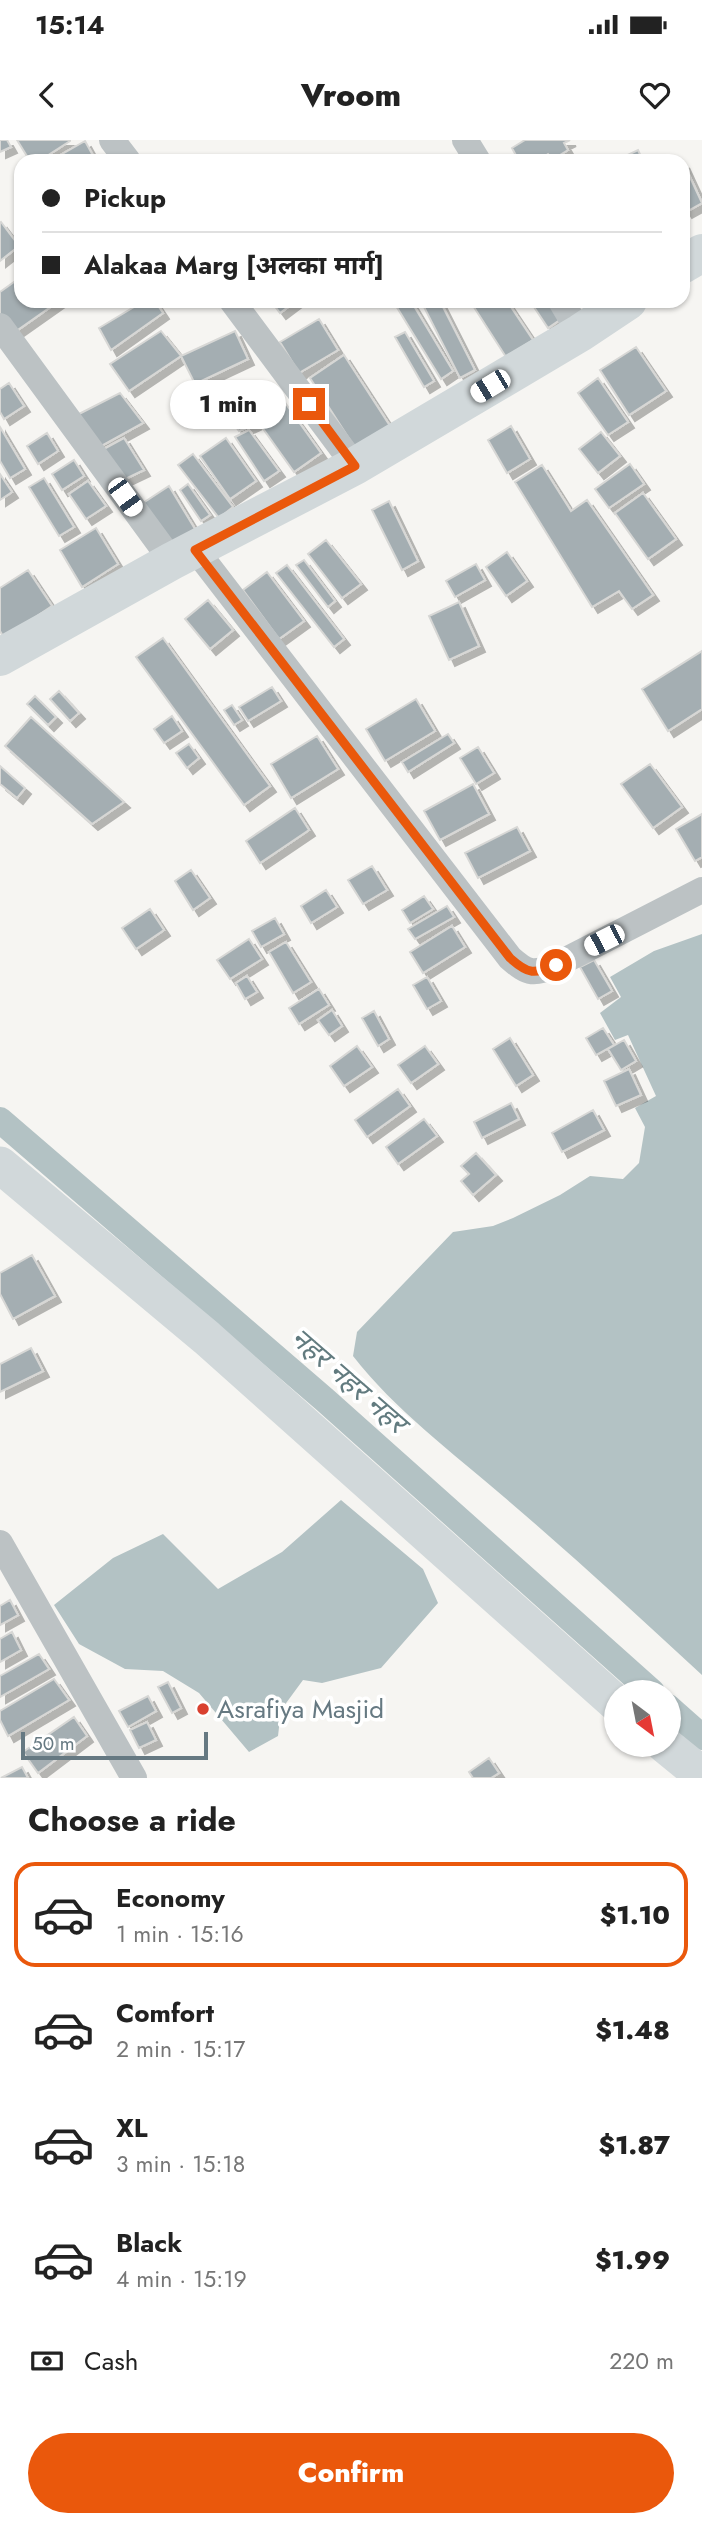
<!DOCTYPE html>
<html lang="en">
<head>
<meta charset="utf-8">
<style>
  :root { --surface:#fff; --page:#f6f6f6; --text:#222; --muted:#767676; --line:#e0e0e0; --accent:#ea580c }
  body { margin:0; font-family:Jost,"Noto Sans Devanagari",sans-serif; background:var(--page); color:var(--text); height:100vh; display:flex; flex-direction:column; font-size:26px; white-space:nowrap }
  * { box-sizing:border-box; margin:0 }
  p { font-size:23px; color:var(--muted) }
  .icon { flex:none; width:38px; height:38px; fill:none; stroke:currentColor; stroke-width:2; stroke-linecap:round; stroke-linejoin:round }
  .map { position:relative; height:1638px; overflow:hidden }
  .panel { display:flex; flex-direction:column; background:var(--surface); flex:1 }
  .panel>* { flex:none }
  .guide { position:absolute; left:14px; top:14px; width:676px; height:154px; border-radius:21px; box-shadow:0 2px 5px #0004; display:grid; align-content:center; height:154px; padding:0 28px; background:var(--surface) }
  .needle { width:46px; rotate:148deg }
  .buttons { position:absolute; left:604px; top:1540px; display:grid; gap:14px }
  .buttons a { display:grid; place-items:center; width:77px; height:77px; border-radius:50%; background:var(--surface); box-shadow:0 2px 5px #0004; font-size:35px }
  .scale { position:absolute; left:21px; bottom:18px; width:187px; box-sizing:border-box; padding-left:7px; border:4px solid #667982; border-top:0; font-size:19px; line-height:24px; white-space:nowrap; color:#667982; -webkit-text-stroke:5px #fff; paint-order:stroke }
  .end { position:absolute; width:32px; height:32px; margin:-16px; border:9px solid #ea580c; background:#fff; box-shadow:0 0 0 4px #fff }
  .from { border-radius:50% }
  .bubble { position:absolute; height:49px; border-radius:24px; background:var(--surface); box-shadow:0 2px 5px #0004; font-size:23px; font-weight:800; line-height:49px; text-align:center }
  .car { position:absolute; width:21px; height:42px; margin:-21px -10px; border-radius:9px; box-shadow:0 0 5px 2px #0007; background:linear-gradient(#fff 24%,#345 0 40%,#fff 0 76%,#345 0 86%,#fff 0) }
  .guide b { display:flex; align-items:center; gap:24px; height:66px; font-size:26px }
  .guide b+b { border-top:2px solid var(--line) }
  .guide i { width:18px; height:18px; background:var(--text) }
  ul { padding:0; list-style:none }
  li { display:flex; align-items:center; gap:21px; height:105px; margin:0 14px 10px; padding:0 14px; border:4px solid transparent; border-radius:21px }
  li div { flex:1 }
  li b { display:block; font-size:26px }
  li em { font-style:normal; font-weight:800 }
  li.on { border-color:var(--accent) }
  li>.icon { width:63px; height:63px; stroke-width:1.5 }
  h2 { padding:0 28px; font-size:32px; line-height:84px }
  .pay { display:flex; align-items:center; gap:18px; height:77px; padding:0 28px; font-size:26px }
  .pay p { margin-inline-start:auto }
  .button { display:flex; gap:14px; margin-top:auto; padding:14px 28px }
  .button a { flex:1; height:80px; border-radius:42px; background:var(--accent); color:#fff; font-size:28px; font-weight:800; line-height:80px; text-align:center }
  .status { display:flex; justify-content:space-between; align-items:center; height:49px; padding:0 35px; background:var(--surface); direction:ltr }
  .status svg { height:19px; fill:currentColor }
  header { display:flex; justify-content:space-between; align-items:center; height:91px; padding:0 28px; background:var(--surface); font-size:32px; font-weight:800 }
  .map>svg:first-child { display:block }
  .water { fill:#b3c2c4 }
  .lines { fill:none; stroke-linecap:round; stroke-linejoin:round }
  .canal { stroke:#b3c2c4; stroke-width:26 }
  .building { fill:#a4aeb2; stroke:#d7d7d5; stroke-width:2; filter:url(#shadow) }
  .street { stroke:#bcc2c4; stroke-width:26 }
  .secondary { stroke:#d1d8da; stroke-width:37 }
  .primary { stroke:#d1d8da; stroke-width:38 }
  .route { stroke:#ea580c; stroke-width:9 }
  .poi-dot { fill:#d9402f; stroke:#fff; stroke-width:2.5 }
  .labels { text-anchor:middle; stroke-width:7; stroke-linejoin:round; paint-order:stroke }
  .poi-label { font-size:26px; fill:#667982; stroke:#fff; text-anchor:start }
  .water-label { font-size:28px; font-style:italic; fill:#627b7f; stroke:#fff }
</style>
</head>
<body>
<div class="status"><b>15:14</b><svg viewBox="0 0 49 12"><path d="M0 12V9h3v3zM5 12V6h3v6zM10 12V3h3v9zM15 12V0h3v12zM26 1h20v11H26zM47 4h2v5h-2z"/></svg></div>
<header><svg class="icon" aria-label="back" viewBox="0 0 24 24"><path d="M15 5l-7 7 7 7"/></svg>Vroom<svg class="icon" aria-label="heart" viewBox="0 0 24 24"><path d="M12 20l-8-8c-3-5 5-10 8-4 3-6 11-1 8 4z"/></svg></header>
<div class="map">
<svg width="702" height="1638" viewBox="0 0 702 1638">
  <defs>
    <filter id="shadow"><feDropShadow dx="6" dy="6" stdDeviation="0" flood-color="#0004"/></filter>
  </defs>
  <rect width="100%" height="100%" fill="#f6f5f2"/>
  <path class="water" d="M702,794V1535C637,1475 572,1415 504,1357C453,1313 395,1270 353,1216L357,1192L453,1092L493,1086L513,1078L560,1055L590,1036L623,1039L639,1023L645,987L635,968L656,956L628,895L615,900L600,873L621,857L610,837L654,811Z
    M341,1360L423,1429L438,1463L381,1528L322,1543L303,1540L281,1570L278,1596L249,1612L199,1553L163,1531L125,1529L79,1504L54,1465L113,1418L163,1394L218,1449L282,1412Z"/>
  <g class="lines">
    <path class="canal" d="M0,980L325,1260L652,1552
      M668,1567L702,1597"/>
  </g>
  <path class="building" d="M0,0H7L11,7L0,12Z
    M17,0H70V1L39,21H30Z
    M525,0H570L564,3L568,10L552,20L548,14L537,21H519L512,8Z
    M85,1L96,21H50Z
    M638,10L643,21H615Z
    M683,22L702,63L686,72L682,65Z
    M1,82L19,106L0,121V83Z
    M21,137V161H59L12,194L0,177V152Z
    M144,161H155L163,173L111,210L99,188Z
    M271,161H296L280,173Z
    M393,161H411L453,231L441,239Z
    M421,161H440L475,230L460,238Z
    M470,161H507L533,200L506,217Z
    M530,161H557L567,175L548,188Z
    M319,179L338,210L299,233L280,202Z
    M161,191L181,216L129,251L110,224Z
    M235,191L248,219L195,244L181,216Z
    M405,192L434,241L424,247L395,197Z
    M636,207L666,251L629,275L600,230Z
    M344,215L392,289L357,311L310,238Z
    M598,238L628,282L608,295L578,253Z
    M9,243L24,266L4,279L0,272V249Z
    M120,253L143,283L96,309L77,275Z
    M251,256L263,280L239,291L220,265Z
    M286,264L321,313L294,332L259,283Z
    M511,286L530,319L507,333L488,300Z
    M0,287L25,329L10,338L0,321Z
    M249,290L279,331L264,341L235,297Z
    M601,292L620,316L598,333L579,309Z
    M47,293L58,311L38,324L27,306Z
    M124,298L144,330L119,342L100,311Z
    M226,298L256,341L230,359L200,316Z
    M193,314L233,367L219,378L178,325Z
    M74,320L84,336L62,350L52,334Z
    M630,324L644,344L609,368L595,349Z
    M542,325L571,371L587,360L653,455L632,469L619,451L592,467L515,342Z
    M0,334L12,352L0,360Z
    M44,338L74,387L59,396L29,347Z
    M88,341L106,366L86,379L69,354Z
    M188,344L210,375L201,381L180,350Z
    M169,346L195,389L169,405L143,363Z
    M643,353L676,399L648,419L615,373Z
    M389,361L418,421L402,430L372,370Z
    M96,388L118,424L82,447L60,410Z
    M326,400L361,444L342,458L308,414Z
    M507,412L527,441L506,456L486,427Z
    M304,420L335,461L328,467L296,425Z
    M476,424L485,440L455,457L446,441Z
    M287,425L344,499L334,507L276,433Z
    M28,430L52,466L4,498L0,491V448Z
    M267,432L304,481L279,499L243,450Z
    M208,460L233,490L210,509L185,479Z
    M459,462L479,506L449,520L429,476Z
    M163,498L270,646L244,665L136,517Z
    M702,511V569L668,591L642,549Z
    M272,547L281,561L248,581L239,567Z
    M59,551L79,573L70,581L50,559Z
    M35,556L56,577L48,585L27,564Z
    M416,559L435,591L385,621L366,589Z
    M232,565L242,580L234,585L224,570Z
    M172,576L182,591L164,603L154,589Z
    M31,577L124,662L92,684L5,606Z
    M448,594L454,603L408,632L402,622Z
    M317,596L338,629L291,658L271,624Z
    M189,604L199,618L187,628L176,613Z
    M478,607L494,633L476,644L460,618Z
    M650,624L682,667L653,688L621,644Z
    M0,626L25,648L17,658L0,644Z
    M473,644L489,674L440,700L424,671Z
    M295,668L309,690L260,723L246,701Z
    M702,674V717L695,721L676,689Z
    M517,687L530,711L478,738L465,713Z
    M372,726L387,750L363,764L348,740Z
    M191,730L210,758L193,770L175,741Z
    M326,750L337,767L311,783L301,766Z
    M424,756L433,769L410,783L402,770Z
    M447,766L454,777L415,799L408,789Z
    M150,769L164,790L136,809L122,788Z
    M275,778L284,794L261,807L252,791Z
    M452,786L465,807L423,833L410,812Z
    M249,799L262,819L230,839L217,820Z
    M286,802L311,842L293,853L269,812Z
    M594,820L612,851L598,859L580,827Z
    M247,836L257,852L245,859L236,843Z
    M427,837L441,861L427,869L413,845Z
    M319,849L329,865L299,884L289,868Z
    M332,870L342,886L329,895L318,880Z
    M374,871L389,899L378,906L362,878Z
    M603,888L614,905L596,915L586,898Z
    M510,898L533,935L516,946L493,909Z
    M624,900L636,921L621,930L608,909Z
    M357,906L372,927L344,946L330,926Z
    M425,906L438,924L411,943L398,925Z
    M629,929L641,955L616,966L604,941Z
    M398,949L410,966L367,997L355,980Z
    M511,963L519,979L482,998L474,982Z
    M593,970L604,990L562,1012L552,993Z
    M424,979L437,996L398,1024L386,1007Z
    M476,1013L496,1035L473,1055L461,1041L469,1034L461,1026Z
    M32,1115L55,1156L13,1179L0,1154V1133Z
    M31,1208L43,1231L0,1252V1224Z
    M10,1460L18,1475L0,1485V1466Z
    M12,1492L21,1510L0,1522V1499Z
    M39,1514L49,1529L0,1557V1536Z
    M54,1539L69,1560L8,1596L0,1580V1571Z
    M168,1542L181,1568L172,1573L158,1547Z
    M148,1556L156,1571L128,1587L119,1571Z
    M74,1577L87,1596L38,1633L23,1612Z
    M147,1582L156,1600L139,1608L130,1590Z
    M489,1618L499,1633L491,1638H473L469,1632Z
    M22,1627L28,1638H1Z"/>
  <g class="lines">
    <path class="street" d="M112,0L128,21
      M465,0L478,21
      M232,161L355,326
      M561,161L580,193
      M0,186L172,421
      M195,409L510,818C529,835 534,834 556,825L702,750
      M0,1403L134,1638"/>
    <path class="secondary" d="M0,1025L207,1198L616,1563
      M665,1605L702,1635"/>
    <path class="primary" d="M682,125L702,113
      M0,517L172,421L355,326L580,193L628,161"/>
  </g>
  <g class="lines">
    <path class="route" d="M309,264L355,326L195,410L510,818C529,835 534,834 556,825"/>
  </g>
  <circle class="poi-dot" cx="203" cy="1569" r="7"/>
  <g class="labels">
    <g class="poi-label">
      <text x="217" y="1578">Asrafiya Masjid</text>
    </g>
    <g class="water-label">
      <text transform="translate(349 1240) rotate(41)" y="10">नहर नहर नहर</text>
    </g>
  </g>
</svg>
<div class="buttons">
<a><svg class="needle" viewBox="-14 -14 28 28"><path d="M0-13l5 13h-10z" fill="#e53935"/><path d="M0 13l5-13h-10z" fill="#767676"/></svg></a>
</div>
<div class="scale">50 m</div>
<i class="end from" style="left:556px;top:825px"></i>
<i class="end" style="left:309px;top:264px"></i>
<div class="bubble" style="left:170px;top:240px;width:116px">1 min</div>
<i class="car" style="left:490px;top:246px;rotate:239deg"></i>
<i class="car" style="left:125px;top:357px;rotate:144deg"></i>
<i class="car" style="left:604px;top:800px;rotate:243deg"></i>
<div class="guide">
<b><i class="from"></i>Pickup</b>
<b><i></i>Alakaa Marg [अलका मार्ग]</b>
</div>
</div>
<section class="panel">
<h2>Choose a ride</h2>
<ul>
<li class="on"><svg class="icon" aria-label="car" viewBox="0 0 24 24"><path d="M5 17H2v-5l4-1 3-4h7l3 4 3 1v5h-3M9 17h6M6 11h13"/><circle cx="7" cy="17" r="2"/><circle cx="17" cy="17" r="2"/></svg><div><b>Economy</b><p>1 min · 15:16</p></div><em>$1.10</em></li>
<li><svg class="icon" aria-label="car" viewBox="0 0 24 24"><path d="M5 17H2v-5l4-1 3-4h7l3 4 3 1v5h-3M9 17h6M6 11h13"/><circle cx="7" cy="17" r="2"/><circle cx="17" cy="17" r="2"/></svg><div><b>Comfort</b><p>2 min · 15:17</p></div><em>$1.48</em></li>
<li><svg class="icon" aria-label="car" viewBox="0 0 24 24"><path d="M5 17H2v-5l4-1 3-4h7l3 4 3 1v5h-3M9 17h6M6 11h13"/><circle cx="7" cy="17" r="2"/><circle cx="17" cy="17" r="2"/></svg><div><b>XL</b><p>3 min · 15:18</p></div><em>$1.87</em></li>
<li><svg class="icon" aria-label="car" viewBox="0 0 24 24"><path d="M5 17H2v-5l4-1 3-4h7l3 4 3 1v5h-3M9 17h6M6 11h13"/><circle cx="7" cy="17" r="2"/><circle cx="17" cy="17" r="2"/></svg><div><b>Black</b><p>4 min · 15:19</p></div><em>$1.99</em></li>
</ul>
<div class="pay"><svg class="icon" aria-label="cash" viewBox="0 0 24 24"><path d="M3 7h18v10H3z"/><circle cx="12" cy="12" r="2"/></svg>Cash<p>220 m</p></div>
<div class="button"><a>Confirm</a></div>
</section>
</body>
</html>
